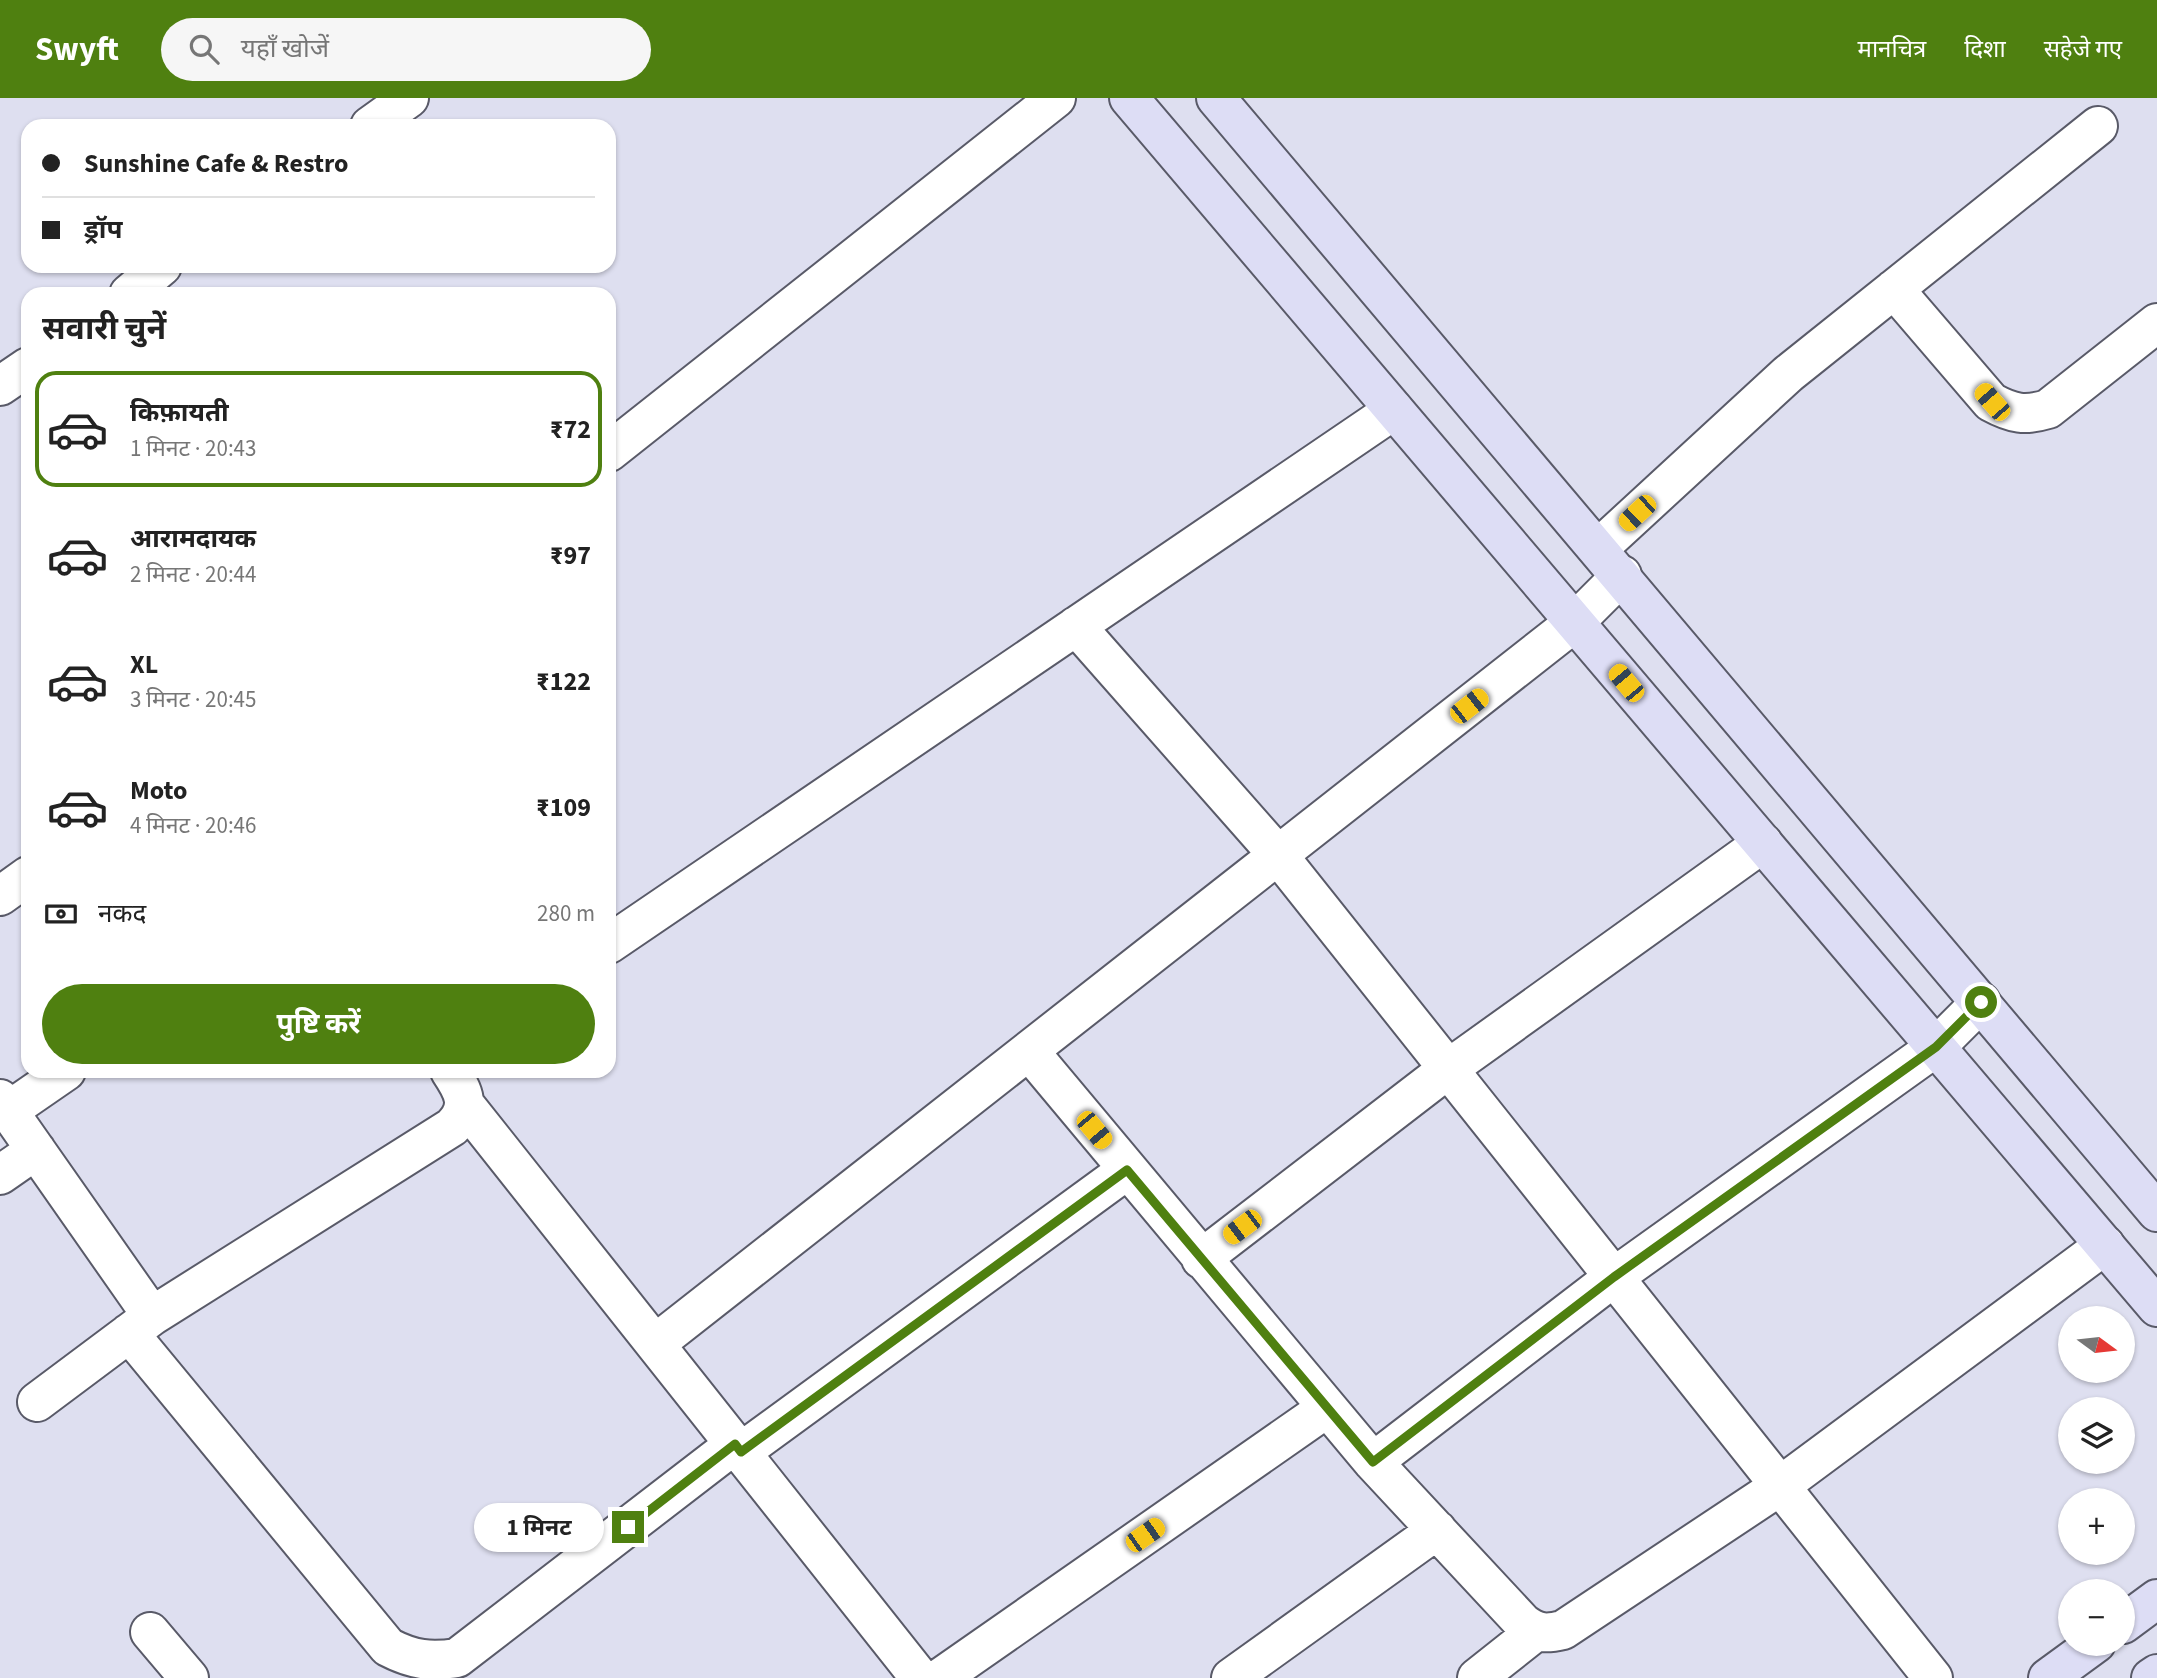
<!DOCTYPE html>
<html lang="hi">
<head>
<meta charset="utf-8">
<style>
  :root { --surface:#fff; --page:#f6f6f6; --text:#222; --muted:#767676; --line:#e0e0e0; --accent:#4f8010 }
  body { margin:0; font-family:"Source Sans 3","Noto Sans Devanagari",sans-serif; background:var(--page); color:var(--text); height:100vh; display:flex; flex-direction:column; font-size:26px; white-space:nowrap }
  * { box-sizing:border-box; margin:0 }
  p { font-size:23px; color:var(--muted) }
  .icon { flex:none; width:38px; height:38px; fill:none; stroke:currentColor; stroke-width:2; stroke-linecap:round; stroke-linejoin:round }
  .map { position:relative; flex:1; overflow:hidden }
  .sheet { position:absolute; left:21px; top:189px; width:595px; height:791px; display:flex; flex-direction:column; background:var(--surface); border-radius:21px; box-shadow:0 2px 5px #0004 }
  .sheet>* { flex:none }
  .banner { position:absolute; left:21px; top:21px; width:595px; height:154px; border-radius:21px; box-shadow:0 2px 5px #0004; display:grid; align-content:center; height:154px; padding:0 21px; background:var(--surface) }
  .needle { width:46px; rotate:105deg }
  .controls { position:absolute; left:2058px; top:1208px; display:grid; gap:14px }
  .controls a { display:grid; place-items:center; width:77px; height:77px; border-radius:50%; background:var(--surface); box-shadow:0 2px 5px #0004; font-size:35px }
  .end { position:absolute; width:32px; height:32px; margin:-16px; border:9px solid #4f8010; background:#fff; box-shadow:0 0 0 4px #fff }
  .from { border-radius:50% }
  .bubble { position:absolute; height:49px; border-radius:24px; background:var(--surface); box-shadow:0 2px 5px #0004; font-size:23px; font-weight:700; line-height:49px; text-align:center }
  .car { position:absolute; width:21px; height:42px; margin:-21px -10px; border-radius:9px; box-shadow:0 0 5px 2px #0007; background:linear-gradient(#f5c518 24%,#345 0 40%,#f5c518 0 76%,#345 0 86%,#f5c518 0) }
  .banner b { display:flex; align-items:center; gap:24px; height:66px; font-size:26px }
  .banner b+b { border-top:2px solid var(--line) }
  .banner i { width:18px; height:18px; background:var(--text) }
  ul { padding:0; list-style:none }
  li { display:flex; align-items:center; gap:21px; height:116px; margin:0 14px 10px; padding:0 7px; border:4px solid transparent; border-radius:21px }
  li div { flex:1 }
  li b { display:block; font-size:26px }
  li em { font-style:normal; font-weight:700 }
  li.selected { border-color:var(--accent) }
  li>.icon { width:63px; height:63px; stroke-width:1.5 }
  h2 { padding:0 21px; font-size:32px; line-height:84px }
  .pay { display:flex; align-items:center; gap:18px; height:77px; padding:0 21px; font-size:26px }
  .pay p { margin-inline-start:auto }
  .button { display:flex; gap:14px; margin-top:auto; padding:14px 21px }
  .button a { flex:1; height:80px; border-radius:42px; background:var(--accent); color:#fff; font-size:28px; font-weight:700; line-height:80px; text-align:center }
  header { display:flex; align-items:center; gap:42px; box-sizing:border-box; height:98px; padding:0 35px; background:var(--accent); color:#fff }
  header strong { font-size:33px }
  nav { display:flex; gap:38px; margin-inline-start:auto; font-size:24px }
  .search { width:490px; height:63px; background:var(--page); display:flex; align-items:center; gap:18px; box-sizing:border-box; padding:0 24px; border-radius:38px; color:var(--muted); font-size:26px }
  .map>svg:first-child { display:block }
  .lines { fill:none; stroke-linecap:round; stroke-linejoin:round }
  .minor-casing { stroke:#595a68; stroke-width:42 }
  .secondary-casing { stroke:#595a68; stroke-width:42 }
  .minor { stroke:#fff; stroke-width:38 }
  .secondary { stroke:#ddddf5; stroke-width:38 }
  .route { stroke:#4f8010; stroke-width:9 }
</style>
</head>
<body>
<header>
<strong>Swyft</strong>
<div class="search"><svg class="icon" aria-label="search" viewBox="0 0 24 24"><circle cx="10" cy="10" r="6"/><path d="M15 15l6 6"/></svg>यहाँ खोजें</div>
<nav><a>मानचित्र</a><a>दिशा</a><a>सहेजे गए</a></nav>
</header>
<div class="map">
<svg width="2157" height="1580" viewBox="0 0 2157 1580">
  <rect width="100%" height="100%" fill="#dedff0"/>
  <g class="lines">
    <g class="minor-casing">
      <path id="minor" d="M370,28L409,0
        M1894,191L1991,304C2013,316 2025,318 2048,311L2157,225
        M129,196L162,168
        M0,288L28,269
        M609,354L1056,0
        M1599,450L1788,276L2098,28
        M1076,528L1278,757L1933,1580
        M0,798L28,778
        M609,846L1394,312
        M1029,953L1373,1364L1523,1525C1538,1536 1546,1536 1563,1532L1780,1388L2105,1147
        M0,1001L152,1218
        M466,1008L920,1580
        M8,1013L66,973
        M0,1077L36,1052
        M1201,1161L1448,971L1763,745
        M129,1235L388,1549C413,1562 430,1564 457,1560L735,1346
        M655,1246L1575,524L1622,477
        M37,1304L152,1218L452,1029C472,1009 464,994 450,973
        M741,1354L1127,1072
        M1373,1364L1614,1179L1936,949L1981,904
        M150,1534L189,1580
        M940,1580L1327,1310
        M1231,1580L1437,1432
        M1477,1580L1535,1534"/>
    </g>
    <g class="secondary-casing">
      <path id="secondary" d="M1129,0L2157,1209
        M1216,0L2157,1114
        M2123,1526L2157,1501
        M2048,1580L2096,1545
        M2151,1580L2157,1576"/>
    </g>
    <use href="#minor" class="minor"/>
    <use href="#secondary" class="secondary"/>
  </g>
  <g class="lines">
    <path class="route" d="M628,1429L735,1346L741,1354L1127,1072L1373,1364L1614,1179L1936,949L1981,904"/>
  </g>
</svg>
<div class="controls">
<a><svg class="needle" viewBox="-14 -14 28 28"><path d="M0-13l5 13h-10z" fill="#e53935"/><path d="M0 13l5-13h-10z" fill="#767676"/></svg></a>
<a><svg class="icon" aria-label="layers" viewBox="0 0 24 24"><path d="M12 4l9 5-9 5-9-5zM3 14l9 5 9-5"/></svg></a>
<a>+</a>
<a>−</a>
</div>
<i class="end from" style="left:1981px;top:904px"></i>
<i class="end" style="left:628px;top:1429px"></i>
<div class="bubble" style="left:474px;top:1405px;width:130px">1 मिनट</div>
<i class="car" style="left:1992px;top:304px;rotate:319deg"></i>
<i class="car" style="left:1637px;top:415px;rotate:227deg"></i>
<i class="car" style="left:1626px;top:585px;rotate:320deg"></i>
<i class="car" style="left:1469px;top:608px;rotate:52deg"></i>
<i class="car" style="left:1094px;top:1032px;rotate:140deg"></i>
<i class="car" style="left:1242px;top:1129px;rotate:233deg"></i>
<i class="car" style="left:1145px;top:1437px;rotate:55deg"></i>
<div class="banner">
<b><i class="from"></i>Sunshine Cafe &amp; Restro</b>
<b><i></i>ड्रॉप</b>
</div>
<section class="sheet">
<h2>सवारी चुनें</h2>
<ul>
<li class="selected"><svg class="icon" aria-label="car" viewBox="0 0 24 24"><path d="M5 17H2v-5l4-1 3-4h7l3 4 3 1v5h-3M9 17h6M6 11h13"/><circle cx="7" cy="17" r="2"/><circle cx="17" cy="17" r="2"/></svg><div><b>किफ़ायती</b><p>1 मिनट · 20:43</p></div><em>₹72</em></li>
<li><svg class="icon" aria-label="car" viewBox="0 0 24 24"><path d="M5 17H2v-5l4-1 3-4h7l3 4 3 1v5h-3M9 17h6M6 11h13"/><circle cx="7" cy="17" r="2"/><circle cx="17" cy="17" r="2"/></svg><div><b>आरामदायक</b><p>2 मिनट · 20:44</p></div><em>₹97</em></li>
<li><svg class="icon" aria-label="car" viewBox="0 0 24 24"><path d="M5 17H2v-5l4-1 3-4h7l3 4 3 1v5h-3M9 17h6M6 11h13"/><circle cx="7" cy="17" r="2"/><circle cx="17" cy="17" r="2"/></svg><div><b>XL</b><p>3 मिनट · 20:45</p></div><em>₹122</em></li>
<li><svg class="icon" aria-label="car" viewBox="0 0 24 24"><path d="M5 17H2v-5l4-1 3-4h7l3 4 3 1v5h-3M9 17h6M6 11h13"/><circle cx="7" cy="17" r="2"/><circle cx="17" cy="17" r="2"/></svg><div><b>Moto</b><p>4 मिनट · 20:46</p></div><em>₹109</em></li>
</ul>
<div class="pay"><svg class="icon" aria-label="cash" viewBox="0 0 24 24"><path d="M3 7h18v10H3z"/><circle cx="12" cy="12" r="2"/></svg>नकद<p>280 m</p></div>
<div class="button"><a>पुष्टि करें</a></div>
</section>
</div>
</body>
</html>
